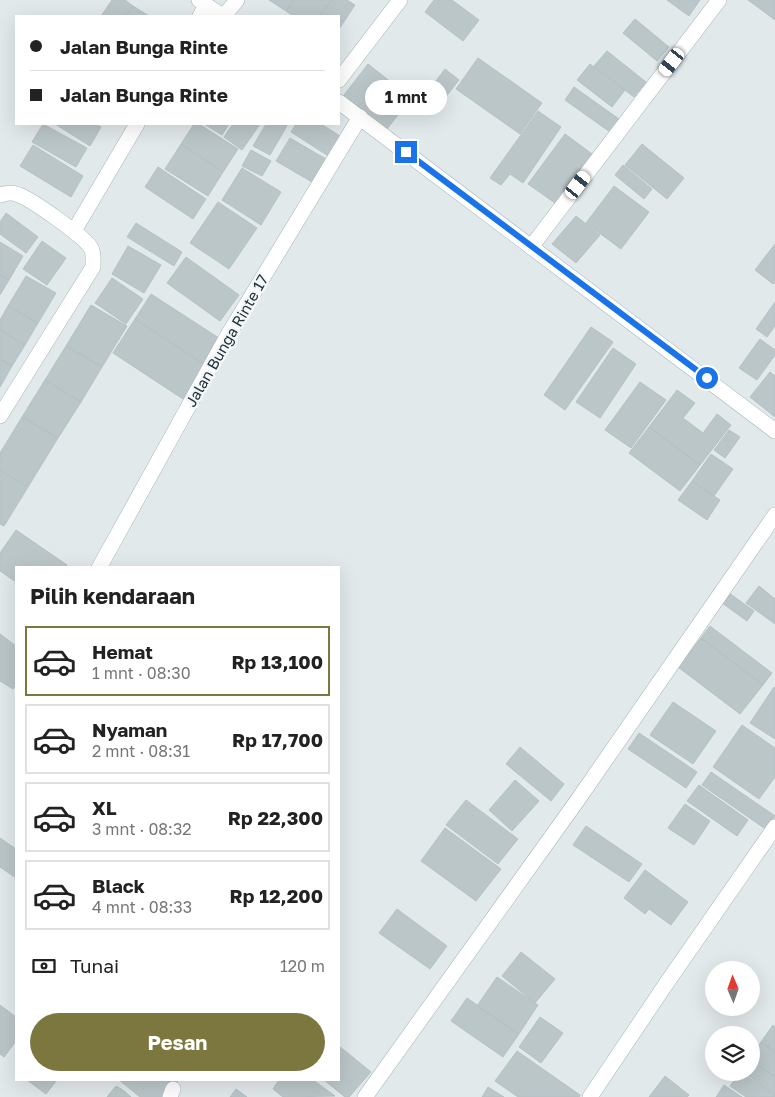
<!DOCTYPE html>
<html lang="id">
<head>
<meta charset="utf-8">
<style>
  :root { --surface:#fff; --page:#f6f6f6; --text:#222; --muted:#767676; --line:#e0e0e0; --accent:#7c763f }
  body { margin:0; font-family:"Golos Text",sans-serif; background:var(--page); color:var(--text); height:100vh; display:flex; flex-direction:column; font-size:19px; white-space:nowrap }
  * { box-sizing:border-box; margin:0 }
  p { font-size:16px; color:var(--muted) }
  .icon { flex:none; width:28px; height:28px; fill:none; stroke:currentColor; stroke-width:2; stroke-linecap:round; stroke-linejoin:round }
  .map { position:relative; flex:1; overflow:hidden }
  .sheet { position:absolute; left:15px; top:566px; width:325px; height:515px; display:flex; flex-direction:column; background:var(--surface); border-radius:0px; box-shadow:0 5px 20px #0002 }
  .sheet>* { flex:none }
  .guide { position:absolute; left:15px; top:15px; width:325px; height:110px; border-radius:0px; box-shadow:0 5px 20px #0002; display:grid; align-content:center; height:110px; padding:0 15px; background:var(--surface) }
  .needle { width:32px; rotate:358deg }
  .fabs { position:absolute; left:705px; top:961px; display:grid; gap:10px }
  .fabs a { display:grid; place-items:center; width:55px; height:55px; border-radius:50%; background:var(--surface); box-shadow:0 5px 20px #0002; font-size:25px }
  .end { position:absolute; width:22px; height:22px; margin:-11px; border:6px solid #1a73e8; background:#fff; box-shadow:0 0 0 2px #fff }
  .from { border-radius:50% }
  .bubble { position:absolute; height:35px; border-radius:18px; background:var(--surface); box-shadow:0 5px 20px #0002; font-size:16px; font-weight:700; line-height:35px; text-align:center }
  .car { position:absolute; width:15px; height:30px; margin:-15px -8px; border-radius:6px; box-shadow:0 0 4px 1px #0007; background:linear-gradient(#fff 24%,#345 0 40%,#fff 0 76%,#345 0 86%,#fff 0) }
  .guide b { display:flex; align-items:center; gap:18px; height:48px; font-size:19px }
  .guide b+b { border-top:1px solid var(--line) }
  .guide i { width:12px; height:12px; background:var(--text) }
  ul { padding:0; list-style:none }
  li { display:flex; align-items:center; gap:15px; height:70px; margin:0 10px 8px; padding:0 5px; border:2px solid var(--line); border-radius:0px }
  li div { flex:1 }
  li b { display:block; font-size:19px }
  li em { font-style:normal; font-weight:700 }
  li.selected { border-color:var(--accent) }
  li>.icon { width:45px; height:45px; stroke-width:1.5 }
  h2 { padding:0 15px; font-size:22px; line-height:60px }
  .pay { display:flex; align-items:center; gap:12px; height:55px; padding:0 15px; font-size:19px }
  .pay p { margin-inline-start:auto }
  .cta { display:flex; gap:10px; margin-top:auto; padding:10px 15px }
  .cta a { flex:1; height:58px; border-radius:30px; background:var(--accent); color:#fff; font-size:20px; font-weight:700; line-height:58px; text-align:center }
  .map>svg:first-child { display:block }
  .building { fill:#bbc6c9; stroke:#b5c1c5 }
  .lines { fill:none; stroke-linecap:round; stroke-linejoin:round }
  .street-casing { stroke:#a9b2b6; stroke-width:16 }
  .secondary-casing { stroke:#a4b2b9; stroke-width:16 }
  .street { stroke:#fff; stroke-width:15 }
  .secondary { stroke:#fff; stroke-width:15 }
  .route { stroke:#1a73e8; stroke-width:6 }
  .labels { text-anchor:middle; stroke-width:5; stroke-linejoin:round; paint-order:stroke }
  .street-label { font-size:15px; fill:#23323b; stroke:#f3f7f8 }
</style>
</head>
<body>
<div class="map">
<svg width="775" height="1097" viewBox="0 0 775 1097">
  <rect width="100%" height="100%" fill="#e2e9eb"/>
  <path class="building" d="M112,0H125L133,6L126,16H101Z
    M269,0H294L286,11Z
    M294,0H331L320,16H293L286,11Z
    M331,0H347L355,5L339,29V16H320Z
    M434,0H452L479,20L463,41L425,12Z
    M667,0H700L689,16Z
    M748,0H775V20Z
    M133,6L149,16H126Z
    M635,19L669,47L657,61L623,33Z
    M607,51L646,82L634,97L594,66Z
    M478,58L542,103L520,134L456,89Z
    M368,64L411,98L387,129L344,95Z
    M590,64L625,90L612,107L577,80Z
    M445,69L459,80L434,112L420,102Z
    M574,87L619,119L610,132L565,100Z
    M538,111L561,127L523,183L510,174L501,185L490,178Z
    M43,124L87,148L76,167L32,142Z
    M55,124H96L101,127L90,146Z
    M194,124H199L238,149L223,172L181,144Z
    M204,124H229L222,135Z
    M233,124H260L242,150L224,137Z
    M266,124H288L270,155L253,146Z
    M296,124H321L343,138L330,157L291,132Z
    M565,134L592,154L555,203L528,184Z
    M290,138L326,159L312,182L276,161Z
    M181,144L223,172L208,196L165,169Z
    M642,144L684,178L667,199L625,165Z
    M33,145L83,176L71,197L20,166Z
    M251,150L271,161L262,176L242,166Z
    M623,165L652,189L644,199L615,175Z
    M158,167L206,199L193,219L145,187Z
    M242,168L281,192L261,225L222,200Z
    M614,186L649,212L621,249L586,223Z
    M218,202L257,228L229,269L190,243Z
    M6,213L38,237L26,253L0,234V222Z
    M576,216L600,235L576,263L552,244Z
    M136,223L182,252L174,266L127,237Z
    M42,241L66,258L47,285L23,269Z
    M0,242L23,256L9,280L0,275Z
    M775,244V282L773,284L755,270Z
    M128,246L161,265L144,293L112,274Z
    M186,257L239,295L220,321L167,283Z
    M0,275L9,280L0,295Z
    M26,276L56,293L38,323L8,306Z
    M112,278L143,299L126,324L95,303Z
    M151,294L222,340L205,365L135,319Z
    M775,302V326L767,337L756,329Z
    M91,305L127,326L102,367L66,346Z
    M8,306L38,323L25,345L0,330V320Z
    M135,319L205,365L183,399L113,353Z
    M591,327L613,342L565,410L544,395Z
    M0,330L25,345L12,366L0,359Z
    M760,339L775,350V355L757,380L739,368Z
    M66,346L102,367L81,402L45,380Z
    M613,348L636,364L600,418L576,402Z
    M0,359L12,366L0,387Z
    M770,372L775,376V417L750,397Z
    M45,380L81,402L58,438L22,417Z
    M640,382L666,400L631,448L605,430Z
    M677,390L695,403L683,418L703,433L717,414L731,425L700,465L649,427Z
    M22,417L58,438L28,487L0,470V453Z
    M649,427L700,465L680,491L629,453Z
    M729,430L740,437L725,458L714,450Z
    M711,454L733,469L714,496L692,481Z
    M0,470L28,487L4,526L0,524Z
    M692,481L720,500L707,520L678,500Z
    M16,530L67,565L65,568H16V582L0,571V553Z
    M759,586L775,599V624L746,603Z
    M729,593L754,611L747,621L722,603Z
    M710,626L772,673L763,685L701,638Z
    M0,634L16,646V685L13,689L0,681Z
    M701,638L763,685L740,714L678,667Z
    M774,687L775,688V739L750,723Z
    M673,702L716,731L693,764L650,735Z
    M742,725L775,748V777L759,799L713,767Z
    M639,733L697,772L686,788L628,749Z
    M520,747L564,784L551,801L506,764Z
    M711,772L775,816L767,830L702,785Z
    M515,780L539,801L512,831L489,810Z
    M699,785L748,820L737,836L687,801Z
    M466,800L518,839L498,864L446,825Z
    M685,804L710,821L694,845L668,828Z
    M586,826L642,864L629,882L573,845Z
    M445,828L501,869L476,901L421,861Z
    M0,838L16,849V878L0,867Z
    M645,870L688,902L671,925L649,909L645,914L624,898Z
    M397,909L447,946L430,969L379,933Z
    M521,952L555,979L535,1003L502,976Z
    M497,977L538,1005L519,1034L477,1006Z
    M467,998L519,1034L503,1057L451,1021Z
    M0,1005L16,1017V1041L4,1057L0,1054Z
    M540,1017L563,1033L541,1063L519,1047Z
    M773,1025L775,1027V1052L761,1042Z
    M761,1042L775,1052V1077L751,1060V1057Z
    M339,1046L371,1072L349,1097H345L324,1080H339Z
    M517,1051L580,1095L579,1097H518L495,1081Z
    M751,1060L775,1077V1095L743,1072H751Z
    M740,1072L775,1095V1097H746L730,1086Z
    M665,1076L689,1095L687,1097H649Z
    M27,1080H57L46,1094Z
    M119,1080H179L165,1097H140Z
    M279,1080H313L335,1096L283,1097L273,1089Z
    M724,1085L742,1097H716Z
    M116,1086L123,1090L131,1097H107Z
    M488,1087L504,1097H482Z
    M236,1089L247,1097H230Z"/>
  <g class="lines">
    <g class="street-casing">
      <path id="street" d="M200,16L206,5
        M224,16L237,0
        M339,80L400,0
        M0,195C7,193 12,192 19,195C32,200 84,236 91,248C94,253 93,261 93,267L0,416
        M74,231L137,124
        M531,247L719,0
        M99,568L228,335L360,117
        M170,1097L173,1089
        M365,1097L577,801L775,515
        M590,1097L668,981L775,827"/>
    </g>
    <g class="secondary-casing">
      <path id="secondary" d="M199,0L222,16
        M339,102L775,431"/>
    </g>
    <use href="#street" class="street"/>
    <use href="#secondary" class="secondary"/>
  </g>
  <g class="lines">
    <path class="route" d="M406,152L707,378"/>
  </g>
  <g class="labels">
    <g class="street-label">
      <text transform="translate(227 341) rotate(-60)" y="5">Jalan Bunga Rinte 17</text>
    </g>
  </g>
</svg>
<div class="fabs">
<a><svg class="needle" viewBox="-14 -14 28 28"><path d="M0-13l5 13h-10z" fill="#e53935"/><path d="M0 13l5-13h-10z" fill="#767676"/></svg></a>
<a><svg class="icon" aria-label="layers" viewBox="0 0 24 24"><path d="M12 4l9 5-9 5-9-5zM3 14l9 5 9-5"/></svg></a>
</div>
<i class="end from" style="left:707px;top:378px"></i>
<i class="end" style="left:406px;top:152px"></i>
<div class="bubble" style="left:365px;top:80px;width:82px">1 mnt</div>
<i class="car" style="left:672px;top:62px;rotate:217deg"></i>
<i class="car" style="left:578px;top:185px;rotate:37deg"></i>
<div class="guide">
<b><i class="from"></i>Jalan Bunga Rinte</b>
<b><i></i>Jalan Bunga Rinte</b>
</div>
<section class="sheet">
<h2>Pilih kendaraan</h2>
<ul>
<li class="selected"><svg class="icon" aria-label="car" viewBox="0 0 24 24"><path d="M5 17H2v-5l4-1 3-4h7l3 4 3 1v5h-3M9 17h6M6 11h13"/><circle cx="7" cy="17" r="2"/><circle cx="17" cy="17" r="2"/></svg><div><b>Hemat</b><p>1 mnt · 08:30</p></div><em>Rp 13,100</em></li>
<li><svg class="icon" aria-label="car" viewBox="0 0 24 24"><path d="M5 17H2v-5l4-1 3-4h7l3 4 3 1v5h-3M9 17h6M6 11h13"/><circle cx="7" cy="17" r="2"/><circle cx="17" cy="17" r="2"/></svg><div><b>Nyaman</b><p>2 mnt · 08:31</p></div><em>Rp 17,700</em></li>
<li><svg class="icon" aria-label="car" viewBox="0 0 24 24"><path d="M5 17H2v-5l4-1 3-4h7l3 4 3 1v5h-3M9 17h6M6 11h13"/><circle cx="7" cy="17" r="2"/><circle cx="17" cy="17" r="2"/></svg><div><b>XL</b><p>3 mnt · 08:32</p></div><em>Rp 22,300</em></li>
<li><svg class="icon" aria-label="car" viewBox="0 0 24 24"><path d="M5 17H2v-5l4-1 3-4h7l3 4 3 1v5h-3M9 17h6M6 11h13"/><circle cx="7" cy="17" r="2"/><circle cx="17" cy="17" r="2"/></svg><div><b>Black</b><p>4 mnt · 08:33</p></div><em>Rp 12,200</em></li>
</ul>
<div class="pay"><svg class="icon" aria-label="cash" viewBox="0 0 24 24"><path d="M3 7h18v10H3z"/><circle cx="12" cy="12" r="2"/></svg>Tunai<p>120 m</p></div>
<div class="cta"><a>Pesan</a></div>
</section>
</div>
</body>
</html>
